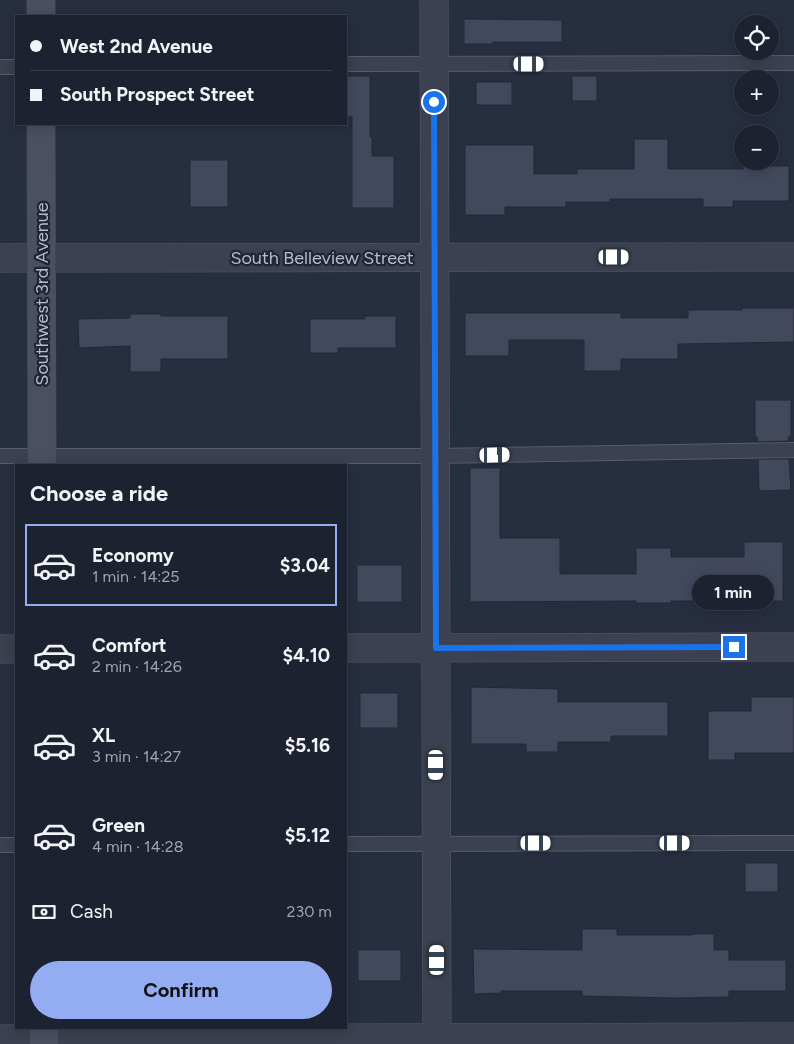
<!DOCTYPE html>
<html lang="en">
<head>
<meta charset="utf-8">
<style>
  :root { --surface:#1d2230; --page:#252a38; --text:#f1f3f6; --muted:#a0a4ab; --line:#3b3f4c; --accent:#94acf2 }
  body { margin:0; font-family:Figtree,sans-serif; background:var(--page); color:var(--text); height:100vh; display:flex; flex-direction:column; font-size:19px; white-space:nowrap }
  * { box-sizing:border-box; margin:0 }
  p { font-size:16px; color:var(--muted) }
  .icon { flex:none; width:28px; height:28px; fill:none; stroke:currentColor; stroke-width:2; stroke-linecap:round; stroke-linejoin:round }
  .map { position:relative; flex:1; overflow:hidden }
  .sheet { position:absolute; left:15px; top:464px; width:332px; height:565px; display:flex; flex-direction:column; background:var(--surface); border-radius:0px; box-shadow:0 2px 12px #0003,0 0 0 1px var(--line) }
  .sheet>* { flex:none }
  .banner { position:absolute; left:15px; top:15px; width:332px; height:110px; border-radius:0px; box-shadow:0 2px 12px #0003,0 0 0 1px var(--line); display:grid; align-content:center; height:110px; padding:0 15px; background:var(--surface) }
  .fabs { position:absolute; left:734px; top:15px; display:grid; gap:10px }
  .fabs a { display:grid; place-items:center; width:45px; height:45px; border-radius:50%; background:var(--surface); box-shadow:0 2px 12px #0003,0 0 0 1px var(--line); font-size:25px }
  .end { position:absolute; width:22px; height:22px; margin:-11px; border:6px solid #1a73e8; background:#fff; box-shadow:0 0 0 2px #fff }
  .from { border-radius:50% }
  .bubble { position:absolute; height:35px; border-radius:18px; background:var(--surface); box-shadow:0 2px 12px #0003,0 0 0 1px var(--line); font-size:16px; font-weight:700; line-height:35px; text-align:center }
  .car { position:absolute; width:15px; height:30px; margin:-15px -8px; border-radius:6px; box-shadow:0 0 4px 1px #0007; background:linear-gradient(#fff 24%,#345 0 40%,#fff 0 76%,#345 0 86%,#fff 0) }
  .banner b { display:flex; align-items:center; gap:18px; height:48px; font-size:19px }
  .banner b+b { border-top:1px solid var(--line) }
  .banner i { width:12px; height:12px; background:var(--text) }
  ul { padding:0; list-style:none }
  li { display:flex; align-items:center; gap:15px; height:82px; margin:0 10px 8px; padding:0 5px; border:2px solid transparent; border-radius:0px }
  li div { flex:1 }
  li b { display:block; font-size:19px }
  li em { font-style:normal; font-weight:700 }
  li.selected { border-color:var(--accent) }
  li>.icon { width:45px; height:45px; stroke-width:1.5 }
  h2 { padding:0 15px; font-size:22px; line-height:60px }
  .pay { display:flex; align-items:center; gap:12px; height:55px; padding:0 15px; font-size:19px }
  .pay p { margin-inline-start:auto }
  .button { display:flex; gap:10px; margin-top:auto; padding:10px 15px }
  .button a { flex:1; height:58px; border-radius:30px; background:var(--accent); color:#111; font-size:20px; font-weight:700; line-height:58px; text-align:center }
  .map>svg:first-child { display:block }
  .building { fill:#42495d; stroke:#222837 }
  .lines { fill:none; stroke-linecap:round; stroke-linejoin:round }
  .service-casing { stroke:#565c6a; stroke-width:16 }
  .minor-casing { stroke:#565c6a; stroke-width:29 }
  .secondary-casing { stroke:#454a59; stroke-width:29 }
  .service { stroke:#3b4150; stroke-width:14 }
  .minor { stroke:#3b4150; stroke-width:28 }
  .secondary { stroke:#4a5062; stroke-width:28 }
  .route { stroke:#1a73e8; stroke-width:6 }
  .labels { text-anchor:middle; stroke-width:4.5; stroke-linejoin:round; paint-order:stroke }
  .street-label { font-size:18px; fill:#b8bcca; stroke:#202635 }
</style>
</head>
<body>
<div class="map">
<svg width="794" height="1044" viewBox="0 0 794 1044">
  <rect width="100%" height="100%" fill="#272e40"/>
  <path class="building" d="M464,19L562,20V42H493V44H464Z
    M347,76H370V137H372V156H394V208H352V117H347Z
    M572,76H597V101H572Z
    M476,82H512V105H476Z
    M634,139H668V169H743V166H789V201H733V207H703V199H610V202H566V207H505V215H465V145H534V174H577V169H634Z
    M190,160H228V207H190Z
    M742,308H794V342L678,344V359H621V371H584V340H509V356H465V313H621V318H688V310H742Z
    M130,314H161V316H228V359H161V372H130V346L79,348L78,319L130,318Z
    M365,316H396V348H338V353H310V319H365Z
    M755,400H791V437H788L789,441L758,442L757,437H755Z
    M758,459H789L791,490L759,491Z
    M470,468H500V538H560V574H636V548H671V557H744V542H783V601H671V603H636V601L470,602Z
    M357,565H402V602H357Z
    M471,687L558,689V702H668V736H611V742H558V752H526V744H471Z
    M360,693H398V728H360Z
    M751,697H794V753H735V760H708V711H751Z
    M745,863H778V892H745Z
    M582,929H617V935H692V934H714V950H729V960H786V991H729V997L676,998L582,996V991H501V993L474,994L473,949L582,950Z
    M358,950H401V981H358Z"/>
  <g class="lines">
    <g class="service-casing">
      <path id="service" d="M346,64L794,63
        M0,67H16
        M0,456H435L794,450
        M346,844L794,843
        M0,845H16"/>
    </g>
    <g class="minor-casing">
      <path id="minor" d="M434,0L437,1044
        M0,258L794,257
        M346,648L794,647
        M0,649H16
        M0,1039L794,1037"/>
    </g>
    <g class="secondary-casing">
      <path id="secondary" d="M41,0V16
        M41,124L42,465
        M44,1028V1044"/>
    </g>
    <use href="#service" class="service"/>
    <use href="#minor" class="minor"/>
    <use href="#secondary" class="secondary"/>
  </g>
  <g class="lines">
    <path class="route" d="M434,102L436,648L734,647"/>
  </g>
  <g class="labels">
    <g class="street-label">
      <text x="322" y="264">South Belleview Street</text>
      <text transform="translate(42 294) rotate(-90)" y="6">Southwest 3rd Avenue</text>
    </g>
  </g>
</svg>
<div class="fabs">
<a><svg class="icon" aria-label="locate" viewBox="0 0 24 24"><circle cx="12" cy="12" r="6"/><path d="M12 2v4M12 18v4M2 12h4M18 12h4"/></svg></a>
<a>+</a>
<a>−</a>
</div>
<i class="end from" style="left:434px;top:102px"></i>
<i class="end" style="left:734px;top:647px"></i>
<div class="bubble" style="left:692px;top:575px;width:82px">1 min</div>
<i class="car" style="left:529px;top:64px;rotate:90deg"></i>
<i class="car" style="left:614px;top:257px;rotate:90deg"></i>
<i class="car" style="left:495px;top:455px;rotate:89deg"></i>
<i class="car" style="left:436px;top:765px;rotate:180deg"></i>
<i class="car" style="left:536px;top:843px;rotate:90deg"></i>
<i class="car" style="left:675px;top:843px;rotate:90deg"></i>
<i class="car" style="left:437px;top:960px;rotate:0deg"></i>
<div class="banner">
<b><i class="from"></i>West 2nd Avenue</b>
<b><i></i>South Prospect Street</b>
</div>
<section class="sheet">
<h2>Choose a ride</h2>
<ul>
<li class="selected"><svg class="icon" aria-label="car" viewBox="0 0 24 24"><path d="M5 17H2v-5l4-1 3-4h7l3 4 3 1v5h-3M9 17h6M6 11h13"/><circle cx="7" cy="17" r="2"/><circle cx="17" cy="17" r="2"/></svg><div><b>Economy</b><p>1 min · 14:25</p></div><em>$3.04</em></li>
<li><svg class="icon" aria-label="car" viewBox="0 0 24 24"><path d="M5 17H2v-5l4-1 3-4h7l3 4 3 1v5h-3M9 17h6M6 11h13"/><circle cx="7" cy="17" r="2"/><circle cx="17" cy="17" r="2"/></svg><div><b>Comfort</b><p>2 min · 14:26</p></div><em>$4.10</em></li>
<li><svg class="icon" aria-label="car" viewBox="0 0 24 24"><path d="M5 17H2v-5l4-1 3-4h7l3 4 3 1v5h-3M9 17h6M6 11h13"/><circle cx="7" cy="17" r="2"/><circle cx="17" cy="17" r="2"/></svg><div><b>XL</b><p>3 min · 14:27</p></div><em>$5.16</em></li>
<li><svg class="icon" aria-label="car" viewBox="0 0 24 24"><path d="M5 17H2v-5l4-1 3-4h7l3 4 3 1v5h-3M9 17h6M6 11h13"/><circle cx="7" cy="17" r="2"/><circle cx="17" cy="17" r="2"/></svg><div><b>Green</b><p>4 min · 14:28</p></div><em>$5.12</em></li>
</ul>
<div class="pay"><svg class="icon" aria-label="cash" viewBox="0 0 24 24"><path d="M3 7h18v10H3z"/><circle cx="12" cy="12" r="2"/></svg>Cash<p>230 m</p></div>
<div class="button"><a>Confirm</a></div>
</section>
</div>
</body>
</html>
